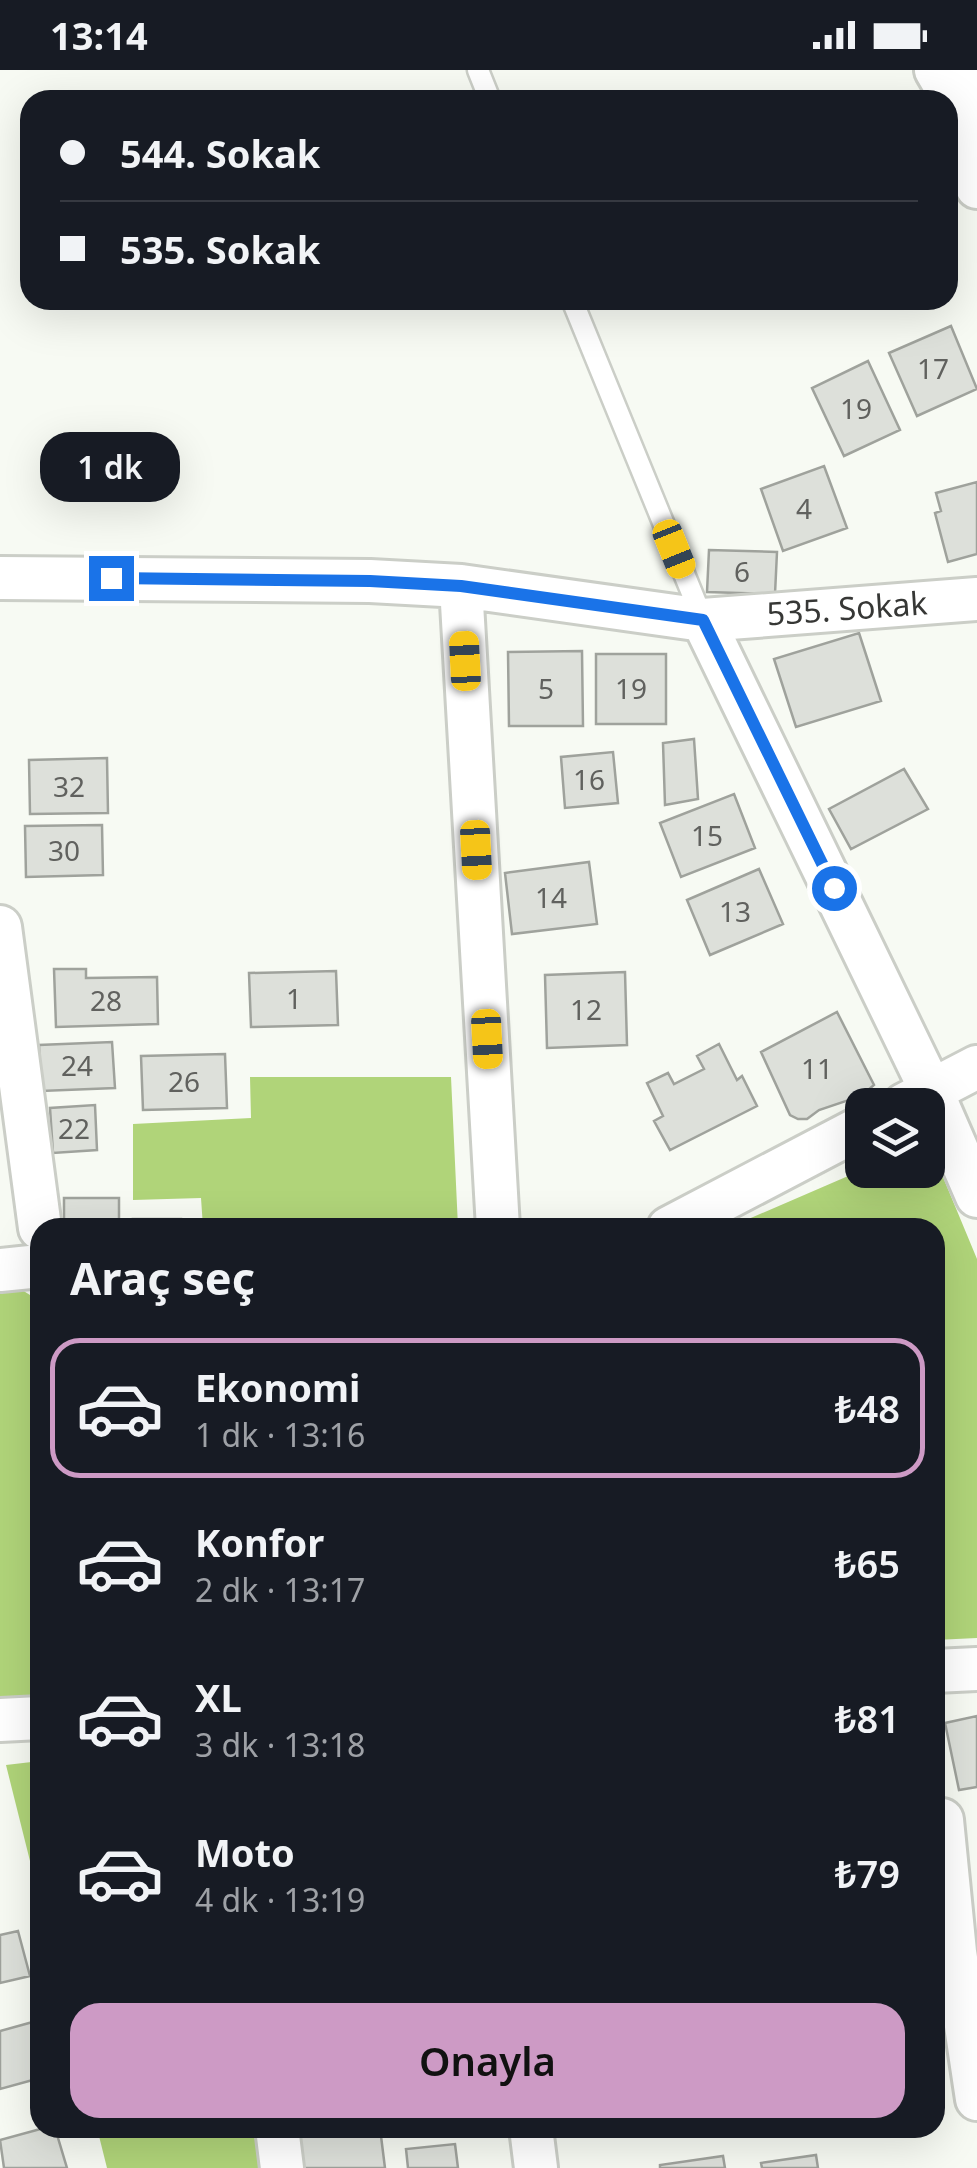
<!DOCTYPE html>
<html lang="tr">
<head>
<meta charset="utf-8">
<style>
  :root { --surface:#171b24; --page:#20242c; --text:#f1f3f6; --muted:#9ea1a6; --line:#363941; --accent:#cd9ac5 }
  body { margin:0; font-family:"Noto Sans",sans-serif; background:var(--page); color:var(--text); height:100vh; display:flex; flex-direction:column; font-size:38px; white-space:nowrap }
  * { box-sizing:border-box; margin:0 }
  p { font-size:32px; color:var(--muted) }
  .icon { flex:none; width:55px; height:55px; fill:none; stroke:currentColor; stroke-width:2; stroke-linecap:round; stroke-linejoin:round }
  .map { position:relative; flex:1; overflow:hidden }
  .panel { position:absolute; left:30px; top:1148px; width:915px; height:920px; display:flex; flex-direction:column; background:var(--surface); border-radius:30px; box-shadow:0 10px 40px #0002 }
  .panel>* { flex:none }
  .banner { position:absolute; left:20px; top:20px; width:938px; height:220px; border-radius:30px; box-shadow:0 10px 40px #0002; display:grid; align-content:center; height:220px; padding:0 40px; background:var(--surface) }
  .fabs { position:absolute; left:845px; top:1018px; display:grid; gap:20px }
  .fabs a { display:grid; place-items:center; width:100px; height:100px; border-radius:20px; background:var(--surface); box-shadow:0 10px 40px #0002; font-size:50px }
  .end { position:absolute; width:45px; height:45px; margin:-22px; border:12px solid #1a73e8; background:#fff; box-shadow:0 0 0 5px #fff }
  .from { border-radius:50% }
  .bubble { position:absolute; height:70px; border-radius:30px; background:var(--surface); box-shadow:0 10px 40px #0002; font-size:32px; font-weight:600; line-height:70px; text-align:center }
  .car { position:absolute; width:30px; height:60px; margin:-30px -15px; border-radius:12px; box-shadow:0 0 8px 2px #0007; background:linear-gradient(#f5c518 24%,#345 0 40%,#f5c518 0 76%,#345 0 86%,#f5c518 0) }
  .banner b { display:flex; align-items:center; gap:35px; height:95px; font-size:38px }
  .banner b+b { border-top:2px solid var(--line) }
  .banner i { width:25px; height:25px; background:var(--text) }
  ul { padding:0; list-style:none }
  li { display:flex; align-items:center; gap:30px; height:140px; margin:0 20px 15px; padding:0 20px; border:5px solid transparent; border-radius:30px }
  li div { flex:1 }
  li b { display:block; font-size:38px }
  li em { font-style:normal; font-weight:600 }
  li.active { border-color:var(--accent) }
  li>.icon { width:90px; height:90px; stroke-width:1.5 }
  h2 { padding:0 40px; font-size:45px; line-height:120px }
  .action { display:flex; gap:20px; margin-top:auto; padding:20px 40px }
  .action a { flex:1; height:115px; border-radius:30px; background:var(--accent); color:#111; font-size:40px; font-weight:600; line-height:115px; text-align:center }
  .status { display:flex; justify-content:space-between; align-items:center; height:70px; padding:0 50px; background:var(--surface); direction:ltr }
  .status svg { height:28px; fill:currentColor }
  .map>svg:first-child { display:block }
  .green { fill:#b0d479 }
  .building { fill:#dde0da; stroke:#9fa29c; stroke-width:2.5 }
  .lines { fill:none; stroke-linecap:round; stroke-linejoin:round }
  .lane-casing { stroke:#cbcec7; stroke-width:25 }
  .street-casing { stroke:#cbcec7; stroke-width:48 }
  .lane { stroke:#fff; stroke-width:20 }
  .street { stroke:#fff; stroke-width:42 }
  .route { stroke:#1a73e8; stroke-width:12 }
  .labels { text-anchor:middle; stroke-width:10; stroke-linejoin:round; paint-order:stroke }
  .number-label { font-size:28px; fill:#60615e }
  .street-label { font-size:32px; fill:#363735; stroke:#fff }
</style>
</head>
<body>
<div class="status"><b>13:14</b><svg viewBox="0 0 49 12"><path d="M0 12V9h3v3zM5 12V6h3v6zM10 12V3h3v9zM15 12V0h3v12zM26 1h20v11H26zM47 4h2v5h-2z"/></svg></div>
<div class="map">
<svg width="977" height="2098" viewBox="0 0 977 2098">
  <rect width="100%" height="100%" fill="#f7faf3"/>
  <path class="green" d="M250,1007H451L458,1157H203L201,1128L133,1130V1054L251,1048Z
    M928,1071L977,1189V1568L935,1570V1158L730,1157L862,1100H928Z
    M14,1215L38,1230L40,1246V1624L0,1628V1217Z
    M40,1691V1831L6,1695Z
    M97,2058H263L268,2098H107Z"/>
  <path class="building" d="M951,256L977,319L917,346L889,283Z
    M868,291L900,360L844,386L812,318Z
    M824,396L847,458L783,481L761,419Z
    M977,412V484L948,492L935,443L941,441L936,423Z
    M709,480L777,482L775,524L707,522Z
    M859,563L881,631L796,657L774,589Z
    M582,581L583,656H509L508,582Z
    M596,584H666V654H596Z
    M694,669L698,729L665,735L663,673Z
    M613,682L618,733L565,738L561,687Z
    M107,688L108,743L30,744L29,690Z
    M904,699L928,739L851,779L829,739Z
    M734,724L755,778L681,807L660,753Z
    M102,755L103,805L26,807L25,756Z
    M589,792L597,854L512,864L505,803Z
    M759,799L783,854L710,885L687,830Z
    M54,899H86V908L157,907L158,954L56,957Z
    M336,901L338,955L251,957L249,903Z
    M625,902L627,975L547,978L545,905Z
    M837,942L874,1015L861,1026L819,1040L807,1049H798L790,1045L761,982Z
    M112,972L115,1018L41,1021L39,975Z
    M719,974L737,1010L742,1006L757,1036L670,1080L654,1051L663,1046L647,1013L668,1003L674,1014L704,999L697,986Z
    M225,984L227,1038L143,1040L141,986Z
    M95,1035L97,1080L53,1083L50,1038Z
    M64,1128H119V1158H64Z
    M133,1149H181V1158H134Z
    M977,1646V1717L959,1720L945,1653Z
    M18,1861L30,1906L0,1913V1865Z
    M40,1950V2008L0,2019V1961Z
    M44,2058H55L67,2098H4L0,2070Z
    M292,2058H380L385,2098H297Z
    M455,2074L458,2098H408L406,2079Z
    M816,2085L818,2098H762L761,2093Z
    M723,2086L725,2098H660V2095Z"/>
  <g class="lines">
    <g class="lane-casing">
      <path id="lane" d="M478,0L490,30
        M572,230L703,550"/>
    </g>
    <g class="street-casing">
      <path id="street" d="M936,0L970,58
        M972,0L970,59L977,117
        M0,508L370,511L461,516L703,550L977,529
        M461,516L498,1158
        M703,550L931,1020L977,1126
        M0,857L40,1158
        M904,1035L977,997
        M669,1158L862,1057
        M0,1200L40,1196
        M935,1601L977,1599
        M0,1650L40,1648
        M942,1750L955,1882L977,2029
        M277,2058L282,2098
        M531,2058L536,2098"/>
    </g>
    <use href="#lane" class="lane"/>
    <use href="#street" class="street"/>
  </g>
  <g class="lines">
    <path class="route" d="M111,508L370,511L461,516L703,550L834,818"/>
  </g>
  <g class="labels">
    <g class="number-label">
      <text x="933" y="309">17</text>
      <text x="856" y="349">19</text>
      <text x="804" y="449">4</text>
      <text x="742" y="512">6</text>
      <text x="546" y="629">5</text>
      <text x="631" y="629">19</text>
      <text x="589" y="720">16</text>
      <text x="69" y="727">32</text>
      <text x="707" y="776">15</text>
      <text x="64" y="791">30</text>
      <text x="551" y="838">14</text>
      <text x="735" y="852">13</text>
      <text x="294" y="939">1</text>
      <text x="106" y="941">28</text>
      <text x="586" y="950">12</text>
      <text x="77" y="1006">24</text>
      <text x="817" y="1009">11</text>
      <text x="184" y="1022">26</text>
      <text x="74" y="1069">22</text>
    </g>
    <g class="street-label">
      <text transform="translate(847 539) rotate(-4)" y="11">535. Sokak</text>
    </g>
  </g>
</svg>
<div class="fabs">
<a><svg class="icon" aria-label="layers" viewBox="0 0 24 24"><path d="M12 4l9 5-9 5-9-5zM3 14l9 5 9-5"/></svg></a>
</div>
<i class="end from" style="left:834px;top:818px"></i>
<i class="end" style="left:111px;top:508px"></i>
<div class="bubble" style="left:40px;top:362px;width:140px">1 dk</div>
<i class="car" style="left:674px;top:479px;rotate:158deg"></i>
<i class="car" style="left:465px;top:591px;rotate:357deg"></i>
<i class="car" style="left:476px;top:780px;rotate:177deg"></i>
<i class="car" style="left:487px;top:969px;rotate:177deg"></i>
<div class="banner">
<b><i class="from"></i>544. Sokak</b>
<b><i></i>535. Sokak</b>
</div>
<section class="panel">
<h2>Araç seç</h2>
<ul>
<li class="active"><svg class="icon" aria-label="car" viewBox="0 0 24 24"><path d="M5 17H2v-5l4-1 3-4h7l3 4 3 1v5h-3M9 17h6M6 11h13"/><circle cx="7" cy="17" r="2"/><circle cx="17" cy="17" r="2"/></svg><div><b>Ekonomi</b><p>1 dk · 13:16</p></div><em>₺48</em></li>
<li><svg class="icon" aria-label="car" viewBox="0 0 24 24"><path d="M5 17H2v-5l4-1 3-4h7l3 4 3 1v5h-3M9 17h6M6 11h13"/><circle cx="7" cy="17" r="2"/><circle cx="17" cy="17" r="2"/></svg><div><b>Konfor</b><p>2 dk · 13:17</p></div><em>₺65</em></li>
<li><svg class="icon" aria-label="car" viewBox="0 0 24 24"><path d="M5 17H2v-5l4-1 3-4h7l3 4 3 1v5h-3M9 17h6M6 11h13"/><circle cx="7" cy="17" r="2"/><circle cx="17" cy="17" r="2"/></svg><div><b>XL</b><p>3 dk · 13:18</p></div><em>₺81</em></li>
<li><svg class="icon" aria-label="car" viewBox="0 0 24 24"><path d="M5 17H2v-5l4-1 3-4h7l3 4 3 1v5h-3M9 17h6M6 11h13"/><circle cx="7" cy="17" r="2"/><circle cx="17" cy="17" r="2"/></svg><div><b>Moto</b><p>4 dk · 13:19</p></div><em>₺79</em></li>
</ul>
<div class="action"><a>Onayla</a></div>
</section>
</div>
</body>
</html>
